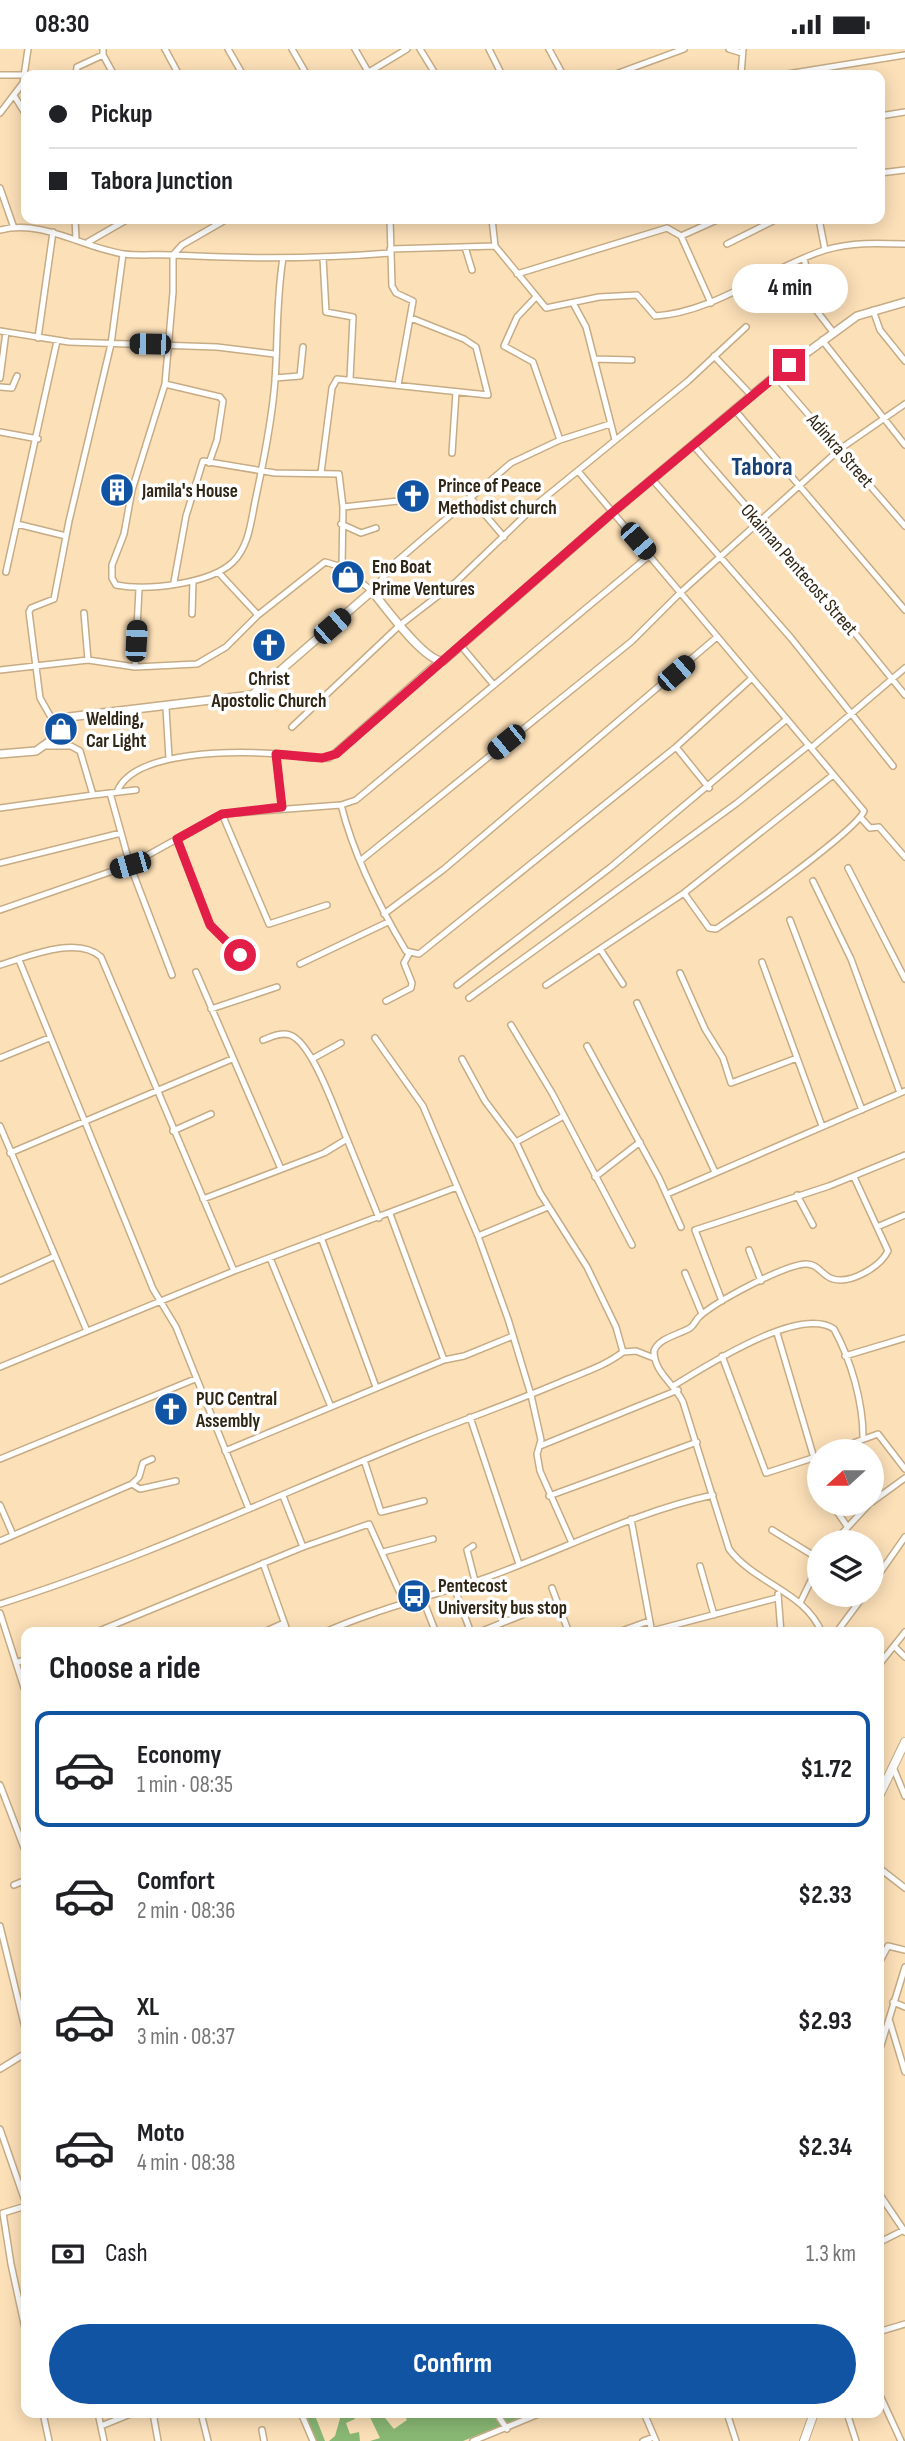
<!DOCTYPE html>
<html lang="en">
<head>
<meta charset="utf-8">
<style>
  :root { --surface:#fff; --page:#f2f2f2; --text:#202124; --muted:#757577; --line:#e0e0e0; --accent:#1254a4 }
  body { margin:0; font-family:"Sofia Sans Condensed",sans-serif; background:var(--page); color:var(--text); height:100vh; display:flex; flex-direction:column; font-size:26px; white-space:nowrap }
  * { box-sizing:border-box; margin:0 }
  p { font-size:23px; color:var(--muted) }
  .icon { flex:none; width:38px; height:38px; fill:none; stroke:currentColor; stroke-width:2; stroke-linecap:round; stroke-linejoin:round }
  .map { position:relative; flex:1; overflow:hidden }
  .details { position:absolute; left:21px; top:1578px; width:863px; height:791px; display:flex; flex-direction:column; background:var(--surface); border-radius:14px; box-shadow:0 4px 18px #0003 }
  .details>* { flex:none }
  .top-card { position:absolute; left:21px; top:21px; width:864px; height:154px; border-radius:14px; box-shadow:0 4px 18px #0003; display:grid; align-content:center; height:154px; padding:0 28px; background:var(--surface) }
  .needle { width:46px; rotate:249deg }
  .controls { position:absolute; left:807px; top:1390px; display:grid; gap:14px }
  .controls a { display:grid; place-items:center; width:77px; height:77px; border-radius:50%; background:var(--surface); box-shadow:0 4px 18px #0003; font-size:35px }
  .end { position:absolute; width:32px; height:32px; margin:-16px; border:9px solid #e11d48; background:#fff; box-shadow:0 0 0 4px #fff }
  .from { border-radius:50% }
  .bubble { position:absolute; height:49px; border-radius:24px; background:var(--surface); box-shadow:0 4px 18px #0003; font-size:23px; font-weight:700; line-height:49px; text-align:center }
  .car { position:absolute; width:21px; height:42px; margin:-21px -10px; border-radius:9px; box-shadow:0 0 5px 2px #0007; background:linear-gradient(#222 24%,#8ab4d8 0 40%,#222 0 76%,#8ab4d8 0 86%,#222 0) }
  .top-card b { display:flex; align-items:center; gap:24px; height:66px; font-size:26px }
  .top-card b+b { border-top:2px solid var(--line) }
  .top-card i { width:18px; height:18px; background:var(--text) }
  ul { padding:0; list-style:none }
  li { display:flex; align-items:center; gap:21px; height:116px; margin:0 14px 10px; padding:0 14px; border:4px solid transparent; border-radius:14px }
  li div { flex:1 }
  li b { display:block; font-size:26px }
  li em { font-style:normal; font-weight:700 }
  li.on { border-color:var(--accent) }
  li>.icon { width:63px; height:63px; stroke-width:1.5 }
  h2 { padding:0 28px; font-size:32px; line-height:84px }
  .pay { display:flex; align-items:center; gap:18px; height:77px; padding:0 28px; font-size:26px }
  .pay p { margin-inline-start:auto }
  .button { display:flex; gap:14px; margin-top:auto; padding:14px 28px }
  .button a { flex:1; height:80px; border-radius:42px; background:var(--accent); color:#fff; font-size:28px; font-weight:700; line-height:80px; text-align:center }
  .status { display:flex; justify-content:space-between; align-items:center; height:49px; padding:0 35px; background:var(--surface); direction:ltr }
  .status svg { height:19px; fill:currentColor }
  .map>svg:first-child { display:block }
  .forest { fill:#89b874 }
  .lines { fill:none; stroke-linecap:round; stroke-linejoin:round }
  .minor-casing { stroke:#c6ac85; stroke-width:8 }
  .tertiary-casing { stroke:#c6ac85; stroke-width:10 }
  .secondary-casing { stroke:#c6ac85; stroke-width:10 }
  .minor { stroke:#fff; stroke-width:5 }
  .tertiary { stroke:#fff; stroke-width:7 }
  .secondary { stroke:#fff; stroke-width:8 }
  .route { stroke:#e11d48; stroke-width:9 }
  .labels { text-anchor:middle; stroke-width:7; stroke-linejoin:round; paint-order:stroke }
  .street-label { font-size:19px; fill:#302616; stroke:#fff }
  .poi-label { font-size:19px; font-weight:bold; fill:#302616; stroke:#fff; text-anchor:start }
  .district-label { font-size:26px; font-weight:bold; fill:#194075; stroke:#fff }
</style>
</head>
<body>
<div class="status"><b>08:30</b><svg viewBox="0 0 49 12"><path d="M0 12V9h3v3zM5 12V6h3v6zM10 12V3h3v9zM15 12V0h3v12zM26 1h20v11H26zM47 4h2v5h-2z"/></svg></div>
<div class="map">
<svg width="905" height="2392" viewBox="0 0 905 2392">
  <rect width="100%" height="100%" fill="#fce0b8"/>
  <path class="forest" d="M304,2364H314L325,2392H316Z
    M353,2364L355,2370L346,2374L350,2385L359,2383L360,2392H329L335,2387L341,2366Z
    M368,2364H381L394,2380L407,2371L403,2364H532L463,2392H370L380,2389Z"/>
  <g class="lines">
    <g class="minor-casing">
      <path id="minor" d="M103,0V6L114,26
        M165,0L179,26
        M228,0L243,26
        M292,0L307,26
        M355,0L370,26
        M420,0L436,26
        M489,0L502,26
        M549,0L563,26
        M729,0L742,4
        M0,26H26
        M76,26L77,18L103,6
        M364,26L407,0
        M613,26L684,0
        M741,26L743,0
        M781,26L905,6
        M15,48L26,66
        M0,64L23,34L28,0
        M880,67L905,63
        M880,124L905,121
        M0,139L14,179
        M75,170L76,189
        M227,170L182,196L173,206V243L165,335L132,441L124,485L112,516V529L116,536C147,542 210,535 233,513C250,496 251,470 256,448C264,410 272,371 275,332C278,290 276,252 283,209
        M390,170L392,237L396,244L413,252L398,336
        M492,170L495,197L546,259L599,248L637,246L655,267C716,263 768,219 825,201C852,193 877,194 905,195
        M819,170L825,201
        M0,181C44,170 82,199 124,205C140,207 156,205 172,206C245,210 317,210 390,204
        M681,187L719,170
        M88,193L128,170
        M727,195L777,170
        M465,198L472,221
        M390,200L495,197
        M323,209L326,263L353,268L350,330
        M804,209L816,261L833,283
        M517,225L667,179L681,187L711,254
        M535,249L517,268L504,297L533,313L560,391
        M573,254L586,278L615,391
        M873,261L880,281L905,312
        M0,282L69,293L217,298L274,305
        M38,289L53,183
        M822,291L905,396
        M714,307L751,346
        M594,310L632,311
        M775,327L905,477
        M0,329L6,283
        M275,329L300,327L303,298
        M165,335L220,348L223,352L217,391L209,414
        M0,338L12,339L17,327
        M734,360L905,561
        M0,383L38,390
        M693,396L828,551L905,646
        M452,404L456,343
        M578,422L864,762C857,781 740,864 716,880L709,879L684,844
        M321,424L332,339L337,330L488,346L476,298L464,290L411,269
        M652,430L791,589L893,717
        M470,448L504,488
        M343,458L398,452
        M17,475L66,487
        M341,475L361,484L376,479
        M6,523L57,292
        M219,524L258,566
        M174,533L186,467L203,412L275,424L339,425L343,458L342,518
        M84,564L88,611
        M192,565L193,532
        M462,598L493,635
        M135,618L139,540
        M0,621L88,611L135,618L197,615L226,598L258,566L325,513L342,518L372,542L396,513L511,414L560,391L610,375
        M166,659L169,709
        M52,670L40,649L29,563L31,559L54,550L69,472L111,295L123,205
        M292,678L400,576L456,533L537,455L688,332L746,278
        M46,697H71L80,702L93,746L136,741
        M676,698L709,739
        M811,699L905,619
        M276,705L282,758
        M117,743C133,700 240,702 279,705C296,706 313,711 329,709L438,613
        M110,744L130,816L172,926
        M341,756C354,807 379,857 406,902L419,905L676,698L752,629
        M0,759L93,746
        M222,765L269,875L327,856
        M861,769L870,779L879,778L905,808
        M177,790L210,876L240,906
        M360,812L632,592L681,543L840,400L905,355
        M0,814L121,784
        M848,819L905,930
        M813,832L851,910L900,1044
        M0,861L130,816L222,765L341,756L356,751L650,506
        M384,865L444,820L717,588
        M790,871L862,1061
        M600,900L623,935
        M19,911L153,1240L176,1278L249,1460
        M762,913L822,1077
        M300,915L388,873
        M0,916C27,908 77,886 101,908L234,1222
        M196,923L281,1120
        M680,924L705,980L723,1009L731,1034L797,1009
        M457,936L611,818L787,670
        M546,936L684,844L833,726
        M469,949L737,754L809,696
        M386,952L411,939L412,934L404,914L409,905
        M637,954L715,1123
        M211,960L277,938
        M511,976L552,1044L632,1196
        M375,989L423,1057L478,1187L508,1270L531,1346L541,1391L537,1405L540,1422L572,1494
        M587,997L659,1129L681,1178
        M0,1009L49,989
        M312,1010L341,994
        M0,1077L87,1282
        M173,1082L211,1065
        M347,1090L379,1169
        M516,1093L562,1068
        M10,1104L232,1010
        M595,1128L640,1093
        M667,1145L905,1042
        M797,1146L813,1176
        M203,1150L324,1104L347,1090C337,1067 313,994 290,986C281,983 271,988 263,991
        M877,1178L905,1166
        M478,1187L548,1158
        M322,1191L376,1338
        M749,1201L761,1232
        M270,1209L331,1358
        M685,1224L702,1265
        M0,1232L53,1208
        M722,1252L695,1181L829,1137L905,1106
        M777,1284L814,1409
        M623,1303L636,1302L654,1309
        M722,1307L766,1424L819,1407
        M845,1307L905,1289
        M444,1311L464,1307L513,1287
        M0,1318L234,1222L457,1138
        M673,1337C705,1318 799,1256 834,1280C851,1311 863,1353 863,1388
        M470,1368L519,1515
        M540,1397L678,1341
        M225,1402L444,1311L390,1165
        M831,1402L878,1385L905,1420
        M0,1410L195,1330
        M364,1411L381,1463L424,1452
        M132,1435L140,1440L176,1432
        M818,1442L819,1443
        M283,1447L303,1498
        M549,1447L697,1393
        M872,1453L905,1429
        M831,1454L847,1477
        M0,1456L13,1486
        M631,1470L652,1584
        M772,1481L819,1510
        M0,1492L132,1435L139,1428L143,1414L152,1410
        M834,1493L870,1454
        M473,1497L467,1501L475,1532
        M383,1503L433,1490
        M263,1514L288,1584
        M700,1517L714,1566
        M872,1535L905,1488
        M454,1538L471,1584
        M552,1539L569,1584
        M778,1545L781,1584
        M422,1548L436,1584
        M801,1552L819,1515
        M0,1555C143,1510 279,1445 418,1389C466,1370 514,1353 561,1333C582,1324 605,1317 623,1303L616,1278L587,1218L540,1144L516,1093L485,1052L462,1010
        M0,1564L26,1645
        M652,1582L777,1549
        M94,1584L303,1498L369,1475L404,1553
        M262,1584L284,1574
        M323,1584C378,1559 435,1547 491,1527C565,1500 635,1463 713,1446
        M477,1584L542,1558
        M616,1584L649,1572
        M822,1584C805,1542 755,1535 729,1500L683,1353C675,1335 654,1324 654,1302C659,1289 678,1286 690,1279C695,1276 695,1271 700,1267C717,1252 782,1217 805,1215C818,1214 822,1227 833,1230C851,1235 880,1218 888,1202L854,1128
        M836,1584L865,1545
        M895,1598L905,1608
        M16,1614L26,1610
        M878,1617L905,1583
        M893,1718L905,1747
        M0,1736L26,1804
        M878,1818L905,1839
        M14,1836L26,1831
        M0,1877L26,1983
        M878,1916L888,1897L905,1901
        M893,1953L905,1958
        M889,1970L905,2023
        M878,2006L905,1918
        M0,2020L26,2004
        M0,2080L26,2155
        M878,2143L905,2183
        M3,2164L11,2215L26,2284
        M3,2164L26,2157
        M878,2194L904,2181
        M878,2283L905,2275
        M878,2342L901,2392
        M43,2364L49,2392
        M98,2364L104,2392
        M153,2364L158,2392
        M201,2364L208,2392
        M301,2364L313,2392
        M496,2364L507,2380
        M644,2364L656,2392
        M727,2364L736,2392
        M847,2364L856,2392
        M101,2377L133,2364
        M262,2381L264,2392
        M473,2392L541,2364
        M643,2392L654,2388"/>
    </g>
    <g class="tertiary-casing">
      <path id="tertiary" d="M0,705L36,702L50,692L52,670L252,646L372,542C384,557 425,613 443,612L613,463L775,327L857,267L905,253"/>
    </g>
    <g class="secondary-casing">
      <path id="secondary" d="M878,1749L905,1693
        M804,2392L814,2364"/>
    </g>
    <use href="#minor" class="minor"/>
    <use href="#tertiary" class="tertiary"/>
    <use href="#secondary" class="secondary"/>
  </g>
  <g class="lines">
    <path class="route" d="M240,906L210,876L177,790L222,765L282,758L276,705L322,709L336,705L613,463L789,316"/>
  </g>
  <defs>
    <g id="building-disc" transform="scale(1.75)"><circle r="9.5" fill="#1254a4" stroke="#fff"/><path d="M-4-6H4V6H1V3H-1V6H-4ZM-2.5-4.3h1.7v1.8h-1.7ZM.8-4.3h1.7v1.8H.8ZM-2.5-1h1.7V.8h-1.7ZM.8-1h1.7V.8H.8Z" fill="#fff"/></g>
    <g id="church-disc" transform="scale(1.75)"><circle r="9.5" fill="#1254a4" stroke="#fff"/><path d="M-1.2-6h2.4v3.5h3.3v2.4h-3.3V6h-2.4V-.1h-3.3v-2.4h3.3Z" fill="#fff"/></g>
    <g id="shop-disc" transform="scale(1.75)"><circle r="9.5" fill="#1254a4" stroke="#fff"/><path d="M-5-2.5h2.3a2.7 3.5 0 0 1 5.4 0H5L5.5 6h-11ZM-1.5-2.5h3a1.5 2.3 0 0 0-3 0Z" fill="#fff"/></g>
    <g id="bus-disc" transform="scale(1.75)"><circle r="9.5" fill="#1254a4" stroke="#fff"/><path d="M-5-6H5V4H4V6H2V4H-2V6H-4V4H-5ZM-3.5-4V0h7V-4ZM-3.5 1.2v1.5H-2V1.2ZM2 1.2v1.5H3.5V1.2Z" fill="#fff"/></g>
  </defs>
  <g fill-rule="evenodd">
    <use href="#building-disc" x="117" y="441"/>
    <use href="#church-disc" x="413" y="447"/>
    <use href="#shop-disc" x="348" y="528"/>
    <use href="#church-disc" x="269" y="596"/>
    <use href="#shop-disc" x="61" y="680"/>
    <use href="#church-disc" x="171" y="1360"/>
    <use href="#bus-disc" x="414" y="1547"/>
  </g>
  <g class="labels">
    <g class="street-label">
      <text transform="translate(841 401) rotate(49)" y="7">Adinkra Street</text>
      <text transform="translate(800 520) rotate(49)" y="7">Okaiman Pentecost Street</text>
    </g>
    <g class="poi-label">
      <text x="438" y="443">Prince of Peace<tspan x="438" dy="22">Methodist church</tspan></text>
      <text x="142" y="448">Jamila's House</text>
      <text x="372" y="524">Eno Boat<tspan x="372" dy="22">Prime Ventures</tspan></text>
      <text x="269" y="636" text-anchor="middle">Christ<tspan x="269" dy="22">Apostolic Church</tspan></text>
      <text x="86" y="676">Welding,<tspan x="86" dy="22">Car Light</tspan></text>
      <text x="196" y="1356">PUC Central<tspan x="196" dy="22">Assembly</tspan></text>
      <text x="438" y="1543">Pentecost<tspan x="438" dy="22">University bus stop</tspan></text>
    </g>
    <g class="district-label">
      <text x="762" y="426">Tabora</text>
    </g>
  </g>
</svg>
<div class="controls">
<a><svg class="needle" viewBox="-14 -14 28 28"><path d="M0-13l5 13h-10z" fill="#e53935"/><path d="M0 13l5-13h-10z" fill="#757577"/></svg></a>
<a><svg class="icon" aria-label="layers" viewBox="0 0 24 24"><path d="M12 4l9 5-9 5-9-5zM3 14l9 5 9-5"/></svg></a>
</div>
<i class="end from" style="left:240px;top:906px"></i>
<i class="end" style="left:789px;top:316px"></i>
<div class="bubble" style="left:732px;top:215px;width:116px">4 min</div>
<i class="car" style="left:150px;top:295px;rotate:271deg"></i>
<i class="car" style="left:638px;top:492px;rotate:139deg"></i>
<i class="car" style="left:332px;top:577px;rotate:49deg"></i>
<i class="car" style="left:136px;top:592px;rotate:3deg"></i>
<i class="car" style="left:676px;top:624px;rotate:49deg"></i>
<i class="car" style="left:506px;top:693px;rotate:231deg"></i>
<i class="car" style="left:130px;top:816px;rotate:254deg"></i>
<div class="top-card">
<b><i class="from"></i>Pickup</b>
<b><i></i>Tabora Junction</b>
</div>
<section class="details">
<h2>Choose a ride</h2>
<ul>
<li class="on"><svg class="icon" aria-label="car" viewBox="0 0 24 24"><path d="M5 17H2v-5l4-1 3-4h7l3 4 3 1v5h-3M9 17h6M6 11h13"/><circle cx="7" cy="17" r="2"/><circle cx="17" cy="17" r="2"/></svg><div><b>Economy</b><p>1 min · 08:35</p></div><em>$1.72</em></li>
<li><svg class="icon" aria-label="car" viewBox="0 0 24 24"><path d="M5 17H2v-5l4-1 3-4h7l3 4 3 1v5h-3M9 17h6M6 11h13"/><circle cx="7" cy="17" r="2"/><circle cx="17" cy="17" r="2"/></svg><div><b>Comfort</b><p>2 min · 08:36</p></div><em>$2.33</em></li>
<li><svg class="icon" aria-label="car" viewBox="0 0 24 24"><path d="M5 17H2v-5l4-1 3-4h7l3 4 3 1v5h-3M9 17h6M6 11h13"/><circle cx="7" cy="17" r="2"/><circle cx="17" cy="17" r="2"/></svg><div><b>XL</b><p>3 min · 08:37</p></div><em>$2.93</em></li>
<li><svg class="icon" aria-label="car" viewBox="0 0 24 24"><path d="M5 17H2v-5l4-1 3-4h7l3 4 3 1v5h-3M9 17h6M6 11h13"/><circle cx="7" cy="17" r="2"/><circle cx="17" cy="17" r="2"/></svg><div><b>Moto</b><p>4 min · 08:38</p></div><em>$2.34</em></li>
</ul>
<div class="pay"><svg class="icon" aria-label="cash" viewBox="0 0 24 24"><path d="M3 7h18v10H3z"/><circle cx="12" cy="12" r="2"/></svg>Cash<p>1.3 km</p></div>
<div class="button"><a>Confirm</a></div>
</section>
</div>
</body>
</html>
